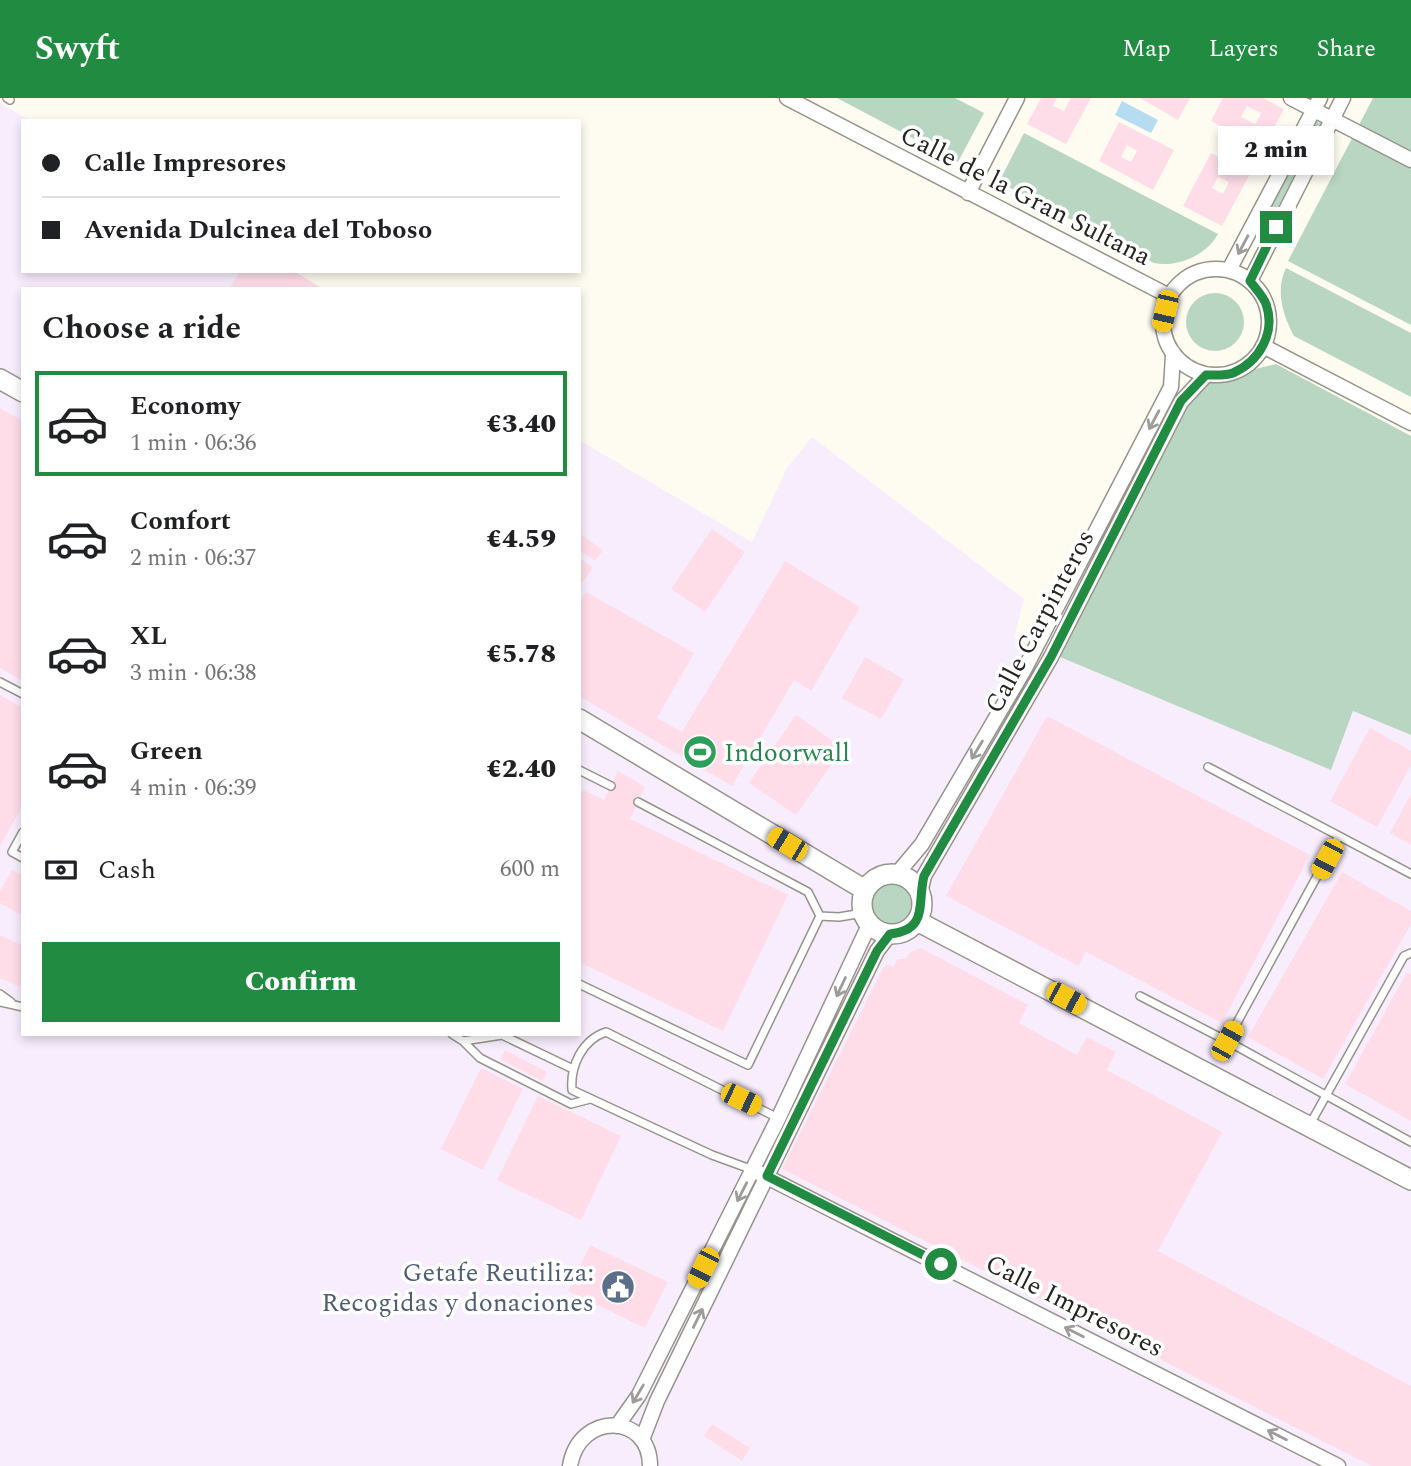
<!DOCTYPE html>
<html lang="en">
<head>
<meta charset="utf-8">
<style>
  :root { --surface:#fff; --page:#f2f2f2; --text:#202124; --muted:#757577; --line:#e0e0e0; --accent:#218b42 }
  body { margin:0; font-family:Spectral,serif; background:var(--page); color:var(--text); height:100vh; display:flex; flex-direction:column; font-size:26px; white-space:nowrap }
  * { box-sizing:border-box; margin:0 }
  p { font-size:23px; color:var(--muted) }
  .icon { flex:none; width:38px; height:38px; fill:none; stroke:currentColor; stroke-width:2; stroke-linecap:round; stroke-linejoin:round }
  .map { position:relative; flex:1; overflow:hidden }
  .panel { position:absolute; left:21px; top:189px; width:560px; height:749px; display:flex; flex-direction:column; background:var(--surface); border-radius:0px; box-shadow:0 4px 10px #0003 }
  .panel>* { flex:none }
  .banner { position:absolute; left:21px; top:21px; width:560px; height:154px; border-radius:0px; box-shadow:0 4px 10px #0003; display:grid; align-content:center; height:154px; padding:0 21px; background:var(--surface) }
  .end { position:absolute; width:32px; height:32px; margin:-16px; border:9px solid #218b42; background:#fff; box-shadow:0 0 0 4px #fff }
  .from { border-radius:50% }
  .bubble { position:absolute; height:49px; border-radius:0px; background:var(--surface); box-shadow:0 4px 10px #0003; font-size:23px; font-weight:800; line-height:49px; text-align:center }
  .car { position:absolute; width:21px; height:42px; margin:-21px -10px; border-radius:9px; box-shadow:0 0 5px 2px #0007; background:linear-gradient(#f5c518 24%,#345 0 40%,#f5c518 0 76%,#345 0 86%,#f5c518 0) }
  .banner b { display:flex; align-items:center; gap:24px; height:66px; font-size:26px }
  .banner b+b { border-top:2px solid var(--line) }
  .banner i { width:18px; height:18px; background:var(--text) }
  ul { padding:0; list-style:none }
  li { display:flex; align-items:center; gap:21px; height:105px; margin:0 14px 10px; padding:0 7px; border:4px solid transparent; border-radius:0px }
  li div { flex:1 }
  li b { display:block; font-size:26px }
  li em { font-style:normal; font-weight:800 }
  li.on { border-color:var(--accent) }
  li>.icon { width:63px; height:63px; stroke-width:1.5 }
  h2 { padding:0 21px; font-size:32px; line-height:84px }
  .pay { display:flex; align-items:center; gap:18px; height:77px; padding:0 21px; font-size:26px }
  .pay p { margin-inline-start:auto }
  .cta { display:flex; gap:14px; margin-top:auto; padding:14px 21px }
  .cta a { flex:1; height:80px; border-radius:0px; background:var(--accent); color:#fff; font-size:28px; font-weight:800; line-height:80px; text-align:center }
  header { display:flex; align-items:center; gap:42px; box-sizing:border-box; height:98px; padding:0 35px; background:var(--accent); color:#fff }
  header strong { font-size:33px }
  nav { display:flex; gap:38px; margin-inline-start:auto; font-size:24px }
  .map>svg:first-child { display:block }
  .industrial { fill:#f8edfd }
  .green { fill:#b9d6c2 }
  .water { fill:#b6dcf2 }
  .building { fill:#fedde9; fill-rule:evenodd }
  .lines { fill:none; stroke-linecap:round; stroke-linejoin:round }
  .lane-casing { stroke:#96948a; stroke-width:10 }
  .street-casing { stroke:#96948a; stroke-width:17 }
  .secondary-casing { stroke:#96948a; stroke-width:22 }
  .lane { stroke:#fff; stroke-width:7 }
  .street { stroke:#fff; stroke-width:14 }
  .secondary { stroke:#fff; stroke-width:19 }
  .oneway { stroke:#9d9c9b }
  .route { stroke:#218b42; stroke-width:9 }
  .labels { text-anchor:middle; stroke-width:7; stroke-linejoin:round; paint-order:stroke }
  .street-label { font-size:26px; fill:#252420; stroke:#fff }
  .leisure-label { font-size:26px; fill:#27864d; stroke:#fff; text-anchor:start }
  .service-label { font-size:26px; fill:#4e5e75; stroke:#fff; text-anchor:end }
</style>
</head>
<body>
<header>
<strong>Swyft</strong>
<nav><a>Map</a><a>Layers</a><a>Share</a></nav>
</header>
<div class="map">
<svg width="1411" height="1368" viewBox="0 0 1411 1368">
  <rect width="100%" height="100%" fill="#fefcf1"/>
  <path class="industrial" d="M0,5L31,23H23V173H294L323,191H23V936H579V342L752,444L787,370L812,339L1024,501L1014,540L1331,672L1353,613L1411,637V1368H0Z"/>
  <path class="green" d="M837,0H955L984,15L958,64Z
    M1373,0H1411V227L1288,163Z
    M1316,23L1321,26L1263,138L1258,135Z
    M1024,35L1218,136C1207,157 1177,170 1154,165L999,84Z
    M1286,170L1411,235V299L1294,238C1283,218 1275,192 1286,170Z
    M1186 224a29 29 0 1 1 58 0a29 29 0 1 1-58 0Z
    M1276,266L1411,338V637L1353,613L1331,672L1060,559L1199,284Z
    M871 806a20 20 0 1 1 40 0a20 20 0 1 1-40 0Z"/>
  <path class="water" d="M1122,3L1158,22L1151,35L1115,17Z"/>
  <path class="building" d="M1041,0H1057L1053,8L1064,13L1071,0H1091L1066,46L1027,26Z
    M1140,0H1190L1178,22Z
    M1223,0H1263L1284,11L1263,50L1211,23ZM1247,8L1261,15L1255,26L1241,19Z
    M1119,24L1174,52L1153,92L1099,63ZM1127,47L1137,53L1131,64L1121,59Z
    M1211,55L1250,76L1222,128L1183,108ZM1218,79L1229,84L1223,96L1212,90Z
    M240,173H294L323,191H229Z
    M0,310L23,323V583L0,570Z
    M712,431L745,454L705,514L671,491Z
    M579,435L603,452L595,463L579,452Z
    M579,460L593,470L579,489Z
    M785,463L860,509L811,593L794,582L732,688L579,598V506L586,494L694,555L657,620L682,634Z
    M865,559L904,581L881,621L842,600Z
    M0,597L23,610V707L0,748Z
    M796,617L843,650L796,717L749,685Z
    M1047,618L1310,757L1222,925L1086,854L1078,868L946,798Z
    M1370,630L1411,653V667L1377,729L1330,703Z
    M618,673L645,689L630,721L788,797L723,933L579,864V700L583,692L604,702Z
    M1411,696V747L1390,735Z
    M12,772L23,778V818L0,805V793Z
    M1342,774L1411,813V826L1323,981L1248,939Z
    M0,837L23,848V883L20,889L0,880Z
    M921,850L1028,907L1019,925L1077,957L1087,939L1116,954L1107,972L1222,1034L1158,1153L1411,1288V1368H1372L782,1071L883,870L887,866L893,869L898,861H906L909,855Z
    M1407,874L1411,876V1023L1345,986Z
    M505,952L547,974L542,983L500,961Z
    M481,970L523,991L483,1072L441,1051Z
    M538,998L621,1038L581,1122L497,1082Z
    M590,1147L668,1184L645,1230L568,1193Z
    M712,1326L750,1350L742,1363L704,1338Z"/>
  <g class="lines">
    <g class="lane-casing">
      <path id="lane" d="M7,0L10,2
        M0,584L23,596
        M1208,669L1411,776
        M579,672L611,688
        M23,734L12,754L23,760
        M1339,738L1227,943L1411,1044
        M820,818L839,819L863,815
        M579,886L748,967L820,818L808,794L638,704
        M0,896L11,904
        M1140,898L1227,943
        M0,904L23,909
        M452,936L463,943L502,937L573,971
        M463,943L480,960L571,1006L590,1001
        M1309,1028L1404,858L1411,855
        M753,1072L712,1057L572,992C570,968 582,942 606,934L778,1020"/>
    </g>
    <g class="street-casing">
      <path id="street" d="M787,0L1169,198
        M1291,0L1411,62
        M968,95L1017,0
        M1163 224a53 53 0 1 1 106 0a53 53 0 1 1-106 0Z
        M1229,172L1320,0
        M1250,183L1343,0
        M1263,248L1411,325
        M896,777L922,746L1024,572L1171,289L1173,258
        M920,795L924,778L1051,559L1181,304L1206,277
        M753,1072L1338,1368
        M617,1328L639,1297L778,1021L869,827
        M642,1342L657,1303L877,853L890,836
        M570,1368C579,1313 650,1315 650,1368"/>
    </g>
    <g class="secondary-casing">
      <path id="secondary" d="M0,281L23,294
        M579,621L865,792
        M862 806a30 30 0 1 1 60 0a30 30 0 1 1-60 0Z
        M917,823L1411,1082"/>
    </g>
    <use href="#lane" class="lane"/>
    <use href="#street" class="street"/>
    <use href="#secondary" class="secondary"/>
  </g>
  <defs><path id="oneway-shaft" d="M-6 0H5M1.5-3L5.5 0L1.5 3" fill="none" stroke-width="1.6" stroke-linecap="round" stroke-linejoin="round" transform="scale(1.75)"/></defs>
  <g class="oneway">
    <use href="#oneway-shaft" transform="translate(1243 147) rotate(118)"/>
    <use href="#oneway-shaft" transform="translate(1154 322) rotate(118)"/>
    <use href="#oneway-shaft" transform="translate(977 652) rotate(121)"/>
    <use href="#oneway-shaft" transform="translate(841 889) rotate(115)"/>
    <use href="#oneway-shaft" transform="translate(742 1094) rotate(117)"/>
    <use href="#oneway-shaft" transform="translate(698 1220) rotate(-64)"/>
    <use href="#oneway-shaft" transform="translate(1074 1234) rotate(-153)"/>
    <use href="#oneway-shaft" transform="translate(638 1296) rotate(121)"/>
    <use href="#oneway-shaft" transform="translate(1277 1337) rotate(-153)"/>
  </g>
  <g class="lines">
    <path class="route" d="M941,1166L767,1078L877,853L890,836C929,832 917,805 924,778L1051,559L1181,303L1206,277C1214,277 1226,278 1233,275C1260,263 1276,234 1266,206C1263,198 1255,190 1250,183L1276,129"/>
  </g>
  <defs>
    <g id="stadium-disc" transform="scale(1.75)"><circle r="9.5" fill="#2e9e5b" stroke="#fff"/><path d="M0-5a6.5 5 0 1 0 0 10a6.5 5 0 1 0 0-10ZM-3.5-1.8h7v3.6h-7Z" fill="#fff"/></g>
    <g id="civic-disc" transform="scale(1.75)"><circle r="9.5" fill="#5c6f8a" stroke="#fff"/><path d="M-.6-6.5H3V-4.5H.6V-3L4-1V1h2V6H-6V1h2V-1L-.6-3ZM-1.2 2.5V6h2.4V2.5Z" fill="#fff"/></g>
  </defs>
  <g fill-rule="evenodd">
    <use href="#stadium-disc" x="700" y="654"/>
    <use href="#civic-disc" x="618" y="1189"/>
  </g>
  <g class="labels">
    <g class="street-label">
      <text transform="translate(1026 97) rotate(27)" y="9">Calle de la Gran Sultana</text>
      <text transform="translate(1039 523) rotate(-62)" y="9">Calle Carpinteros</text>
      <text transform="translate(1075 1207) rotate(27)" y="9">Calle Impresores</text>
    </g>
    <g class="leisure-label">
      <text x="724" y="663">Indoorwall</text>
    </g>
    <g class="service-label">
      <text x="594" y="1183">Getafe Reutiliza:<tspan x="594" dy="30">Recogidas y donaciones</tspan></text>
    </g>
  </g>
</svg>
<i class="end from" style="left:941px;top:1166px"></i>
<i class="end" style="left:1276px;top:129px"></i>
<div class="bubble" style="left:1218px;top:28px;width:116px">2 min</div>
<i class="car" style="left:1165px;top:213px;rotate:193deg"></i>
<i class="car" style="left:787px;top:746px;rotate:301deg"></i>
<i class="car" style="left:1327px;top:761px;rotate:208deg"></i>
<i class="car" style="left:1066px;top:900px;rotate:118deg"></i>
<i class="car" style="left:1227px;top:943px;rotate:29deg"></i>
<i class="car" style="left:741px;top:1001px;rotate:116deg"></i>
<i class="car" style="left:703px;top:1170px;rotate:207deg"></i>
<div class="banner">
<b><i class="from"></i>Calle Impresores</b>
<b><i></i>Avenida Dulcinea del Toboso</b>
</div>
<section class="panel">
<h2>Choose a ride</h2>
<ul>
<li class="on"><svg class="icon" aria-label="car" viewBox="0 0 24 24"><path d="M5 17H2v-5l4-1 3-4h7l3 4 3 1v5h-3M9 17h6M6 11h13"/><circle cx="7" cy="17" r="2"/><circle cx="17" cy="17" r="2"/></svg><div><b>Economy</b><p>1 min · 06:36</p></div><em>€3.40</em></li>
<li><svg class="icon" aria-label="car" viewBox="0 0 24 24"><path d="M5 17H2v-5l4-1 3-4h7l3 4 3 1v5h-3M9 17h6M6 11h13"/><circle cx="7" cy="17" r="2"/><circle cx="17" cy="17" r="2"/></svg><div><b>Comfort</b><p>2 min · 06:37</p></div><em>€4.59</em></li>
<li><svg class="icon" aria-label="car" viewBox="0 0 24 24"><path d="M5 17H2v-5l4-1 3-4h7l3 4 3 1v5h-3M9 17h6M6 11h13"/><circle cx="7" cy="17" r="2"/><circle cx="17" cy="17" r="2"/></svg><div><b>XL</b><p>3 min · 06:38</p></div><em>€5.78</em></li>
<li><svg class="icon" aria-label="car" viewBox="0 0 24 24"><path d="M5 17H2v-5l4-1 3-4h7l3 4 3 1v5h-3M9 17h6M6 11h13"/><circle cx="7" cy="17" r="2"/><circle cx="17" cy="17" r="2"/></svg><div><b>Green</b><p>4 min · 06:39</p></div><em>€2.40</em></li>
</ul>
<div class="pay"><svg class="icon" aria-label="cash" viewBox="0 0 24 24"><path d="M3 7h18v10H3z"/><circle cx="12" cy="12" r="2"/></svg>Cash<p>600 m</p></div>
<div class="cta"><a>Confirm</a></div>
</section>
</div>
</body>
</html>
